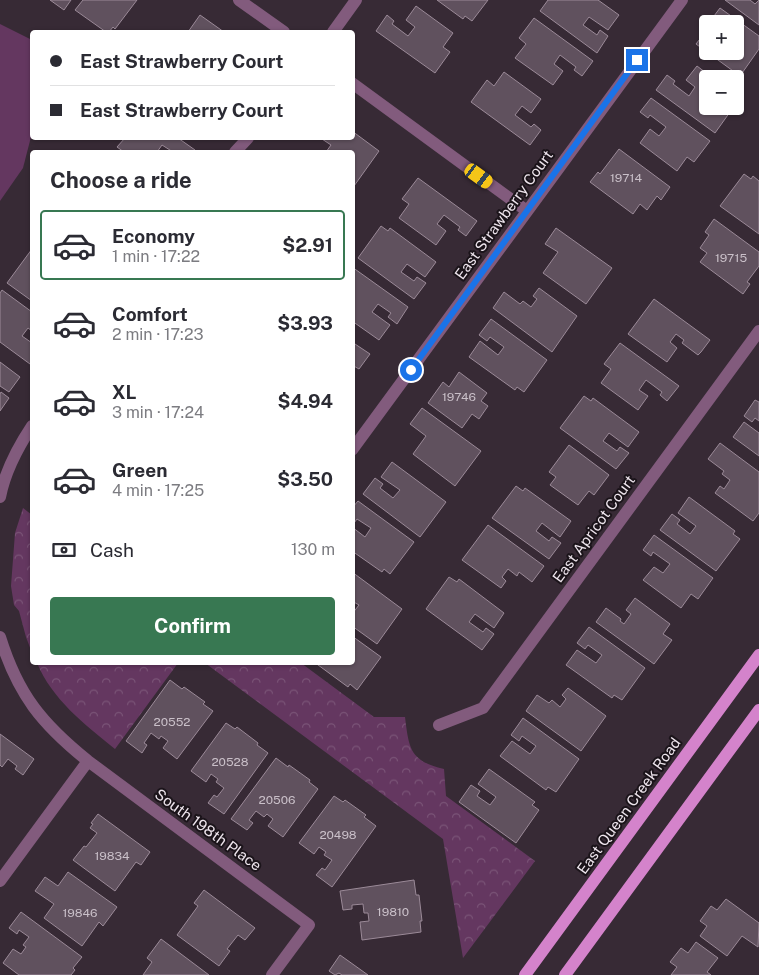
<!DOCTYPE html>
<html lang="en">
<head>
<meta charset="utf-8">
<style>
  :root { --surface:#fff; --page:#f2f2f3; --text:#2b2b33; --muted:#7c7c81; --line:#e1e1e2; --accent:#387852 }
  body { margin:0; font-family:"Public Sans",sans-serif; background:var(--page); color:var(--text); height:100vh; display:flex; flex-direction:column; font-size:19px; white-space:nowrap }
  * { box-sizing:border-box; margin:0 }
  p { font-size:16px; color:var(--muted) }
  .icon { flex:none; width:28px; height:28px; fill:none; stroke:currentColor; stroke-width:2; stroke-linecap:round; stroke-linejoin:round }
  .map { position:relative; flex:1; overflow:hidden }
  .panel { position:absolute; left:30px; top:150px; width:325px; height:515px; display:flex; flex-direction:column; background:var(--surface); border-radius:5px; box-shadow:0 1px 4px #0004 }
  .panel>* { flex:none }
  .guide { position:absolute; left:30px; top:30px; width:325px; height:110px; border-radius:5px; box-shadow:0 1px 4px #0004; display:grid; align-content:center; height:110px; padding:0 20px; background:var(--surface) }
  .tools { position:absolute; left:699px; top:15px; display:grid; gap:10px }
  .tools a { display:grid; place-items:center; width:45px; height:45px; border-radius:5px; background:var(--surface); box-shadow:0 1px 4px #0004; font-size:25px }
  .end { position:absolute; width:22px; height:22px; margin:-11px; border:6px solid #1a73e8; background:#fff; box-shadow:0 0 0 2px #fff }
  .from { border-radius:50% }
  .car { position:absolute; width:15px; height:30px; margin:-15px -8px; border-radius:6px; box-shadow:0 0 4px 1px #0007; background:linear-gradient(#f5c518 24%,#345 0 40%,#f5c518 0 76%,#345 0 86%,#f5c518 0) }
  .guide b { display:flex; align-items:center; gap:18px; height:48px; font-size:19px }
  .guide b+b { border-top:1px solid var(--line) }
  .guide i { width:12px; height:12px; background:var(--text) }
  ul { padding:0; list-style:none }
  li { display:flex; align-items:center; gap:15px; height:70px; margin:0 10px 8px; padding:0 10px; border:2px solid transparent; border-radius:5px }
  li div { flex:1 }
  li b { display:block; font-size:19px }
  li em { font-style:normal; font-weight:700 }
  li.active { border-color:var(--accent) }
  li>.icon { width:45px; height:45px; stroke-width:1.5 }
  h2 { padding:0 20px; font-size:22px; line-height:60px }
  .pay { display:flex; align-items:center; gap:12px; height:55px; padding:0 20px; font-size:19px }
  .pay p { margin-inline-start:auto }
  .action { display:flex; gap:10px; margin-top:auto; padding:10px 20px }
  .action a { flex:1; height:58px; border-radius:5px; background:var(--accent); color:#fff; font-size:20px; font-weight:700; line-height:58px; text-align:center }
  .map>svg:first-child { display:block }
  .green { fill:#643760 }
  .park { fill:url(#park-crowns) }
  .building { fill:#60515e; stroke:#9b8a98; fill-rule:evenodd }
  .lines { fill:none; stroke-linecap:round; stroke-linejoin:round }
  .minor { stroke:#825b7d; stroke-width:12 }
  .primary { stroke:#d483cb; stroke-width:12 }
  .route { stroke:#1a73e8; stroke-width:6 }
  .labels { text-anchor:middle; stroke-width:4; stroke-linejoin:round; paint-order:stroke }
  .number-label { font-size:12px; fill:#cac0c9 }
  .street-label { font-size:15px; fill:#eee5ed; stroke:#1b141a }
</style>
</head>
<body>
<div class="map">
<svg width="759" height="975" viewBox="0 0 759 975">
  <defs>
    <pattern id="park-crowns" width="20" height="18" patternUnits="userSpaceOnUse" patternTransform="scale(1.25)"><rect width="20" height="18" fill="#643760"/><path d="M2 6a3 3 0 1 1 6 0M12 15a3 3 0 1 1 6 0" fill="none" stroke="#7a5477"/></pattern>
  </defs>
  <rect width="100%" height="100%" fill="#372a35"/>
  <path class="green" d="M0,24L32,40V133L23,168L0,201Z"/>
  <path class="park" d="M23,508L32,515V653L26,637L19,611L14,605L11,586L15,533Z
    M37,663H36H178L115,749C84,724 52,699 37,663Z
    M205,663H301L374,717H405C409,749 410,761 444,769L446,796L535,861L463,958L443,839Z"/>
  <path class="building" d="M50,0H71L64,10Z
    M83,0H137L115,29L113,27L109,32H106L75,10Z
    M437,0H488L472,21L465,16L463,19Z
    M548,0H598L619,15L608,30L589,17L583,25L597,35L600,30L608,36L597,53L540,11Z
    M725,0H750L755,4L759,0V25Z
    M416,6L453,33L443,47L450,52L435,73L376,31L387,15L394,21L392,24L408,36L415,27L406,20Z
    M720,8L759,36V49L740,76L696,44L707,30L703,27L709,19L711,20ZM708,24H735V51H708Z
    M200,15L224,32H188Z
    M534,18L593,61L582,76L574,70L576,67L560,55L554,64L563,71L553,85L515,58L526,44L519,38Z
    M697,66L714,79H708V106H724L730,112L715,133L656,90L667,75L675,81L673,84L689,96L695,87L686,80Z
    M504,72L541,99L531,113L522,106L515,115L531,127L534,124L541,130L530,145L471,102L487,80L494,86Z
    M651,98L710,141L694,162L687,157L677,171L640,143L650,129L659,136L666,127L650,115L648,118L640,112Z
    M352,131L379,151L354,186L352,185V152H326L331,145L322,139L324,138H352Z
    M125,138H178L195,150L193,152H173L162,145L157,152H124L117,147Z
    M619,149L670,187L661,200L657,196L647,210L640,204L633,214L590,182L598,172L600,174Z
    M744,174L751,179L753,176L759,181V234L720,206Z
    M418,178L477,221L466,236L458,230L460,227L444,215L437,224L446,231L436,245L399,218L409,204L402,199Z
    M714,219L759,252V266L747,282L750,284L743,294L700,262L707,253L700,248L709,235L705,232Z
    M381,226L388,231L390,228L436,262L425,277L407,264L401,272L414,281L417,277L426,283L414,299L358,258Z
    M556,228L612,268L586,304L543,273L558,252L545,244Z
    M32,249V301L7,283Z
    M352,267L408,307L397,324L388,317L391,313L378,304L372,312L390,325L379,340L352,321Z
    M539,288L577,316L552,352L493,308L504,292L520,304L523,301L531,307L537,299L533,296Z
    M2,290L32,312V331L28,328L22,336L32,343V360L30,364L0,342V293Z
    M654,299L710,340L701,352L698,355L682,343L684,340L676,334L670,342L677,348L667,362L628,334Z
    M491,319L547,360L524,392L517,387L515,390L469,357L480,341L498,355L504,347L490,337L487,341L479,335Z
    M352,342L370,354L359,369L352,365Z
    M620,343L679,386L667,401L660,395L662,392L646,380L639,390L648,396L638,410L601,383L611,369L604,364Z
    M0,362L20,377L9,392L0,386Z
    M459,372L487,393L481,401L488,406L479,419L472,414L462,428L428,403L443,382L449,387Z
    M1,392L9,398L0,411V394Z
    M584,396L591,401L593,398L639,432L628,447L609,433L603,441L617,451L620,447L629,453L616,469L560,428Z
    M755,400L759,402V421L755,418L752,422L744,416Z
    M422,408L481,451L455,486L413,454L426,436L410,424Z
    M744,422L759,433V456L733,437Z
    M720,443L759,472V513L753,521L715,493L720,486L724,489L730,480L722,474L724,471L708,459Z
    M569,445L609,475L594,495L589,491L578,505L550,485L556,477L549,472Z
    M392,462L446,502L420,537L363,494L375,478L383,484L380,488L393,498L400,490L381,477Z
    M516,486L523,491L525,488L571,521L560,537L542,523L536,531L549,541L552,537L561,543L549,559L492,518Z
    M689,497L735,531L733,534L740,539L716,571L660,530L672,514L680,520L677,524L690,534L696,526L678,513Z
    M358,501L414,542L390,574L384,569L382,572L352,551V527L365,537L371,528L357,519L354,523L352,521V508Z
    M488,525L544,566L532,582L519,572L517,576L508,569L502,577L506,581L501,588L462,560Z
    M654,535L713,578L698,599L691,594L681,608L643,580L654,567L663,573L670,564L653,552L651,556L643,550Z
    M352,572L402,609L377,644L352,626V614L359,605L352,601Z
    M449,577L457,582L459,579L504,613L494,628L475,614L469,622L483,632L486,628L494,634L482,650L426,609Z
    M635,598L670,624L663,634L672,640L654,664L596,622L606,608L621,619L620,621L624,624L631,614L626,610Z
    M589,627L645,668L622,700L614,695L612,698L566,665L577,650L596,663L602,655L588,645L585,649L577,643Z
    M352,636L381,657L357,690L350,684L348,687L314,662H352Z
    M170,680L182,689L184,687L205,702L203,704L213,711L177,759L163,748L168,741L161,736L159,739L151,733L144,743L147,745L142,753L126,741Z
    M568,688L606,716L581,751L526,711L537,695L549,703L552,700L560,707L566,699L562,695Z
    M523,718L579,759L556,792L548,787L546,790L500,756L512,741L530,754L536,746L522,736L519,741L511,735Z
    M226,723L235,729L237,727L258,743L257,745L268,753L224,814L208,803L214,795L217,797L224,788L216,782L218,779L211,774L206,782L191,771Z
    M0,734L34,759L23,775L15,769L17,766L8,759L2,767L0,765Z
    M276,758L288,767L289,765L310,780L309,782L318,789L283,837L268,826L273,819L267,814L264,817L256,811L249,820L253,823L247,830L231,819Z
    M489,769L535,802L532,805L539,810L516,843L459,802L471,785L480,791L477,796L490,805L496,797L478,784Z
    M334,796L343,802L345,800L366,815L364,817L376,826L332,887L316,875L322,868L325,870L332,860L324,855L326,852L319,847L314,854L299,843Z
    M98,814L150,852L141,865L136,862L115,891L73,860L84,846L86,847L97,833L90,828L93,824L91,823Z
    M68,872L117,907L103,926L99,922L82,946L44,918L54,904L35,891L45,877L58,886Z
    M414,880L416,895H419L422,921H420L421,932L362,940L360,922L369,921L368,913H364L363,904L352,905V909L343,910L340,891Z
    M204,890L255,928L245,940L238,935L227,949L230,951L219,966L177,935L198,906L194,903Z
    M726,899L759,923L758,947L742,936L727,956L700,936L707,926L700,921L711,906L717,910Z
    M21,912L82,957L73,968L75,970L71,975H19L3,963L13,949L21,954L26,947L23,945L29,937L19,930L17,934L9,928Z
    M161,939L209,975H143L152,962L147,958Z
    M696,942L718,958L707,972L711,975H671L677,967L670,962L681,948L688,953Z
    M340,955L368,975H342L339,973L335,975L329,971Z"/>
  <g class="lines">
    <path class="minor" d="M239,0L284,32
      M333,32L356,0
      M352,83L527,211
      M235,152L248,138
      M352,450L682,0
      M0,497C5,472 18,447 32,426
      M0,637C18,695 42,724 88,761L309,925L272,975
      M439,725L483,708L759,331
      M0,881L88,761"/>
    <path class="primary" d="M525,975L759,655
      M565,975L759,710"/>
  </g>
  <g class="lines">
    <path class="route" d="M411,370L637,60"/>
  </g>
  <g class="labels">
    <g class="number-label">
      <text x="626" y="182">19714</text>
      <text x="731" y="262">19715</text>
      <text x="459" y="401">19746</text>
      <text x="172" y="726">20552</text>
      <text x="230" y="766">20528</text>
      <text x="277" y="804">20506</text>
      <text x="338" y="839">20498</text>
      <text x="112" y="860">19834</text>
      <text x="393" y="916">19810</text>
      <text x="80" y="917">19846</text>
    </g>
    <g class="street-label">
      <text transform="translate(504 215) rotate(-54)" y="5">East Strawberry Court</text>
      <text transform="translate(594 529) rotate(-54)" y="5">East Apricot Court</text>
      <text transform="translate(629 806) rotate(-54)" y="5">East Queen Creek Road</text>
      <text transform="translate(208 830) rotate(36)" y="5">South 198th Place</text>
    </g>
  </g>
</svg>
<div class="tools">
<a>+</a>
<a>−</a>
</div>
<i class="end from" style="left:411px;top:370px"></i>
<i class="end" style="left:637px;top:60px"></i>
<i class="car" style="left:479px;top:176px;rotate:126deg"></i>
<div class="guide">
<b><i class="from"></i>East Strawberry Court</b>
<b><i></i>East Strawberry Court</b>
</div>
<section class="panel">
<h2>Choose a ride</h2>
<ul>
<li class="active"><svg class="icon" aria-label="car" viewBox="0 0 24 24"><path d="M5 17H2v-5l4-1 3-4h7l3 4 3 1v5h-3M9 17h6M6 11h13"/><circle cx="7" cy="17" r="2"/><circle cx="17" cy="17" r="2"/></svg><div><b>Economy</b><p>1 min · 17:22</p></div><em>$2.91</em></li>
<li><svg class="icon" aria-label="car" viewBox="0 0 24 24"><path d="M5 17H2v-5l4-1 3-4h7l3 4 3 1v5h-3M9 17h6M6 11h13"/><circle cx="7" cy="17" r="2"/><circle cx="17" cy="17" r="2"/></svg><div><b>Comfort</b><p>2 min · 17:23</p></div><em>$3.93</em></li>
<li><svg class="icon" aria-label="car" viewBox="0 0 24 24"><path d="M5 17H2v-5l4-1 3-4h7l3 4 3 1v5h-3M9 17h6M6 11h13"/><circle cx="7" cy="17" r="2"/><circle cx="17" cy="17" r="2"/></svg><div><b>XL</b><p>3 min · 17:24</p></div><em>$4.94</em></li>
<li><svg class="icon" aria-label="car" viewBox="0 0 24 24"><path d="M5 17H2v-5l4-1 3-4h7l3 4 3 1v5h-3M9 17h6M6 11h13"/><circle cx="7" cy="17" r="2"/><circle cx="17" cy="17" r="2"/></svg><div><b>Green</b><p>4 min · 17:25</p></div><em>$3.50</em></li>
</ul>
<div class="pay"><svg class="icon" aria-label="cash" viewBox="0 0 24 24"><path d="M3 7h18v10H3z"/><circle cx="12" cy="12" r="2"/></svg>Cash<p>130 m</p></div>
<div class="action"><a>Confirm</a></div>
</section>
</div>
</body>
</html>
